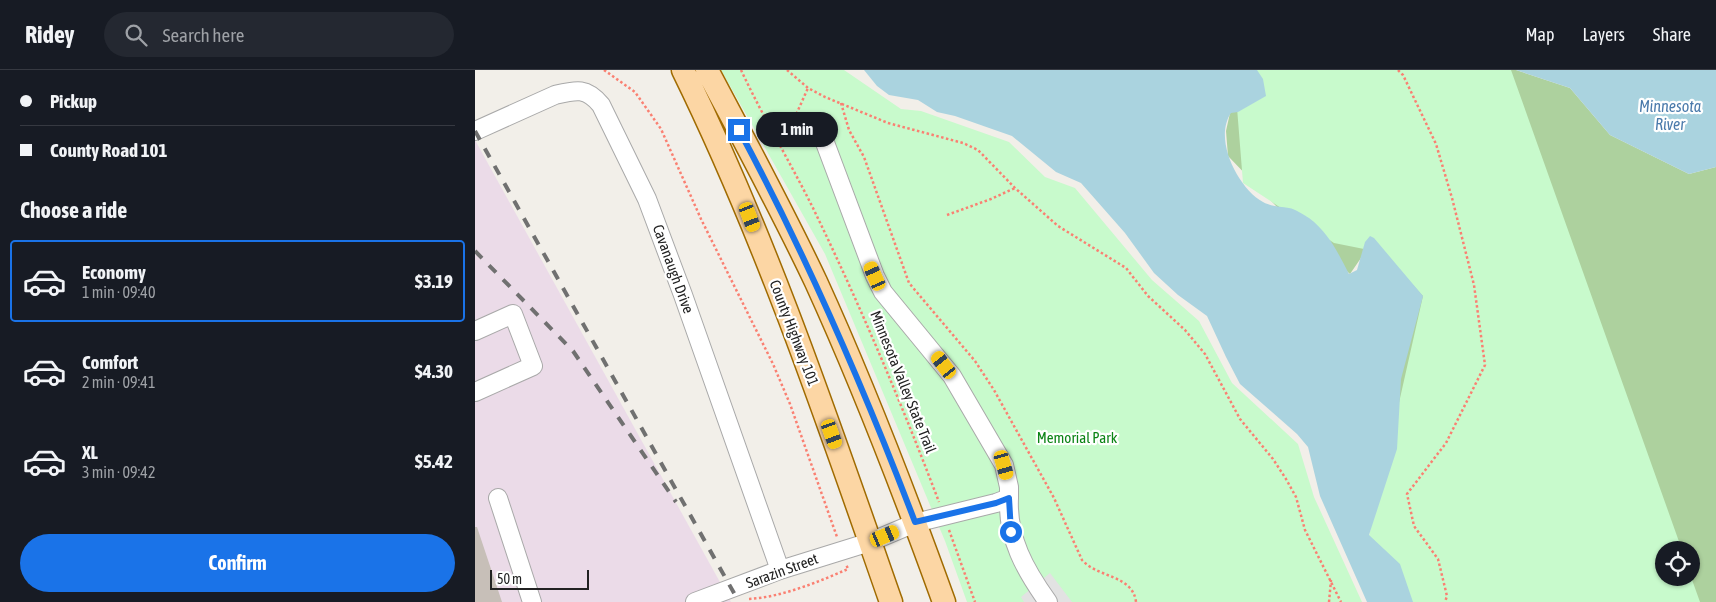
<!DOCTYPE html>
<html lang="en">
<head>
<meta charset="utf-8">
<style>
  :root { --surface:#171b24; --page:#242831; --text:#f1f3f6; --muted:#9ea1a6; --line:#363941; --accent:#1a73e8 }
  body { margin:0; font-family:"Asap Condensed",sans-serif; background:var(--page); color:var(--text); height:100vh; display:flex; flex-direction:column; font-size:19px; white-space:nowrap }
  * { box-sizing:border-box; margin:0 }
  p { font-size:16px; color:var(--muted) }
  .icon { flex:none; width:28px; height:28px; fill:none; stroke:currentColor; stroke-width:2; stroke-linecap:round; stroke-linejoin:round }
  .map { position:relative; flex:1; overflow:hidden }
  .panel { display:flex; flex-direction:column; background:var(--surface); width:475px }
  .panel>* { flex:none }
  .top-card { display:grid; align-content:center; height:110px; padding:0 20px; background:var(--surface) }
  .controls { position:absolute; left:1180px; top:471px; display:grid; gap:10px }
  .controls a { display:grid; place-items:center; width:45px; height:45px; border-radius:50%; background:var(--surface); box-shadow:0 1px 4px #0004; font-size:25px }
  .scale { position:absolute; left:15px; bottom:12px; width:99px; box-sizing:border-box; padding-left:5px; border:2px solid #222; border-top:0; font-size:14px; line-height:18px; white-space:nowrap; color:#222; -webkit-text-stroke:4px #fff; paint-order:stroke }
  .end { position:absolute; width:22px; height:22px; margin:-11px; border:6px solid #1a73e8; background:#fff; box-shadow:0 0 0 2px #fff }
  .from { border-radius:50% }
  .bubble { position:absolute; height:35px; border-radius:18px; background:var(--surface); box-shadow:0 1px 4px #0004; font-size:16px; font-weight:700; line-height:35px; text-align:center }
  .car { position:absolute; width:15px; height:30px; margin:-15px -8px; border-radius:6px; box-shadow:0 0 4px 1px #0007; background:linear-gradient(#f5c518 24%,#345 0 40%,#f5c518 0 76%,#345 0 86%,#f5c518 0) }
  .top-card b { display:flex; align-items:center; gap:18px; height:48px; font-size:19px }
  .top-card b+b { border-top:1px solid var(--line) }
  .top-card i { width:12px; height:12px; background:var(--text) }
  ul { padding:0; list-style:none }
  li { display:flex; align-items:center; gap:15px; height:82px; margin:0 10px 8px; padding:0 10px; border:2px solid transparent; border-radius:5px }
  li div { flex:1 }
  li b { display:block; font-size:19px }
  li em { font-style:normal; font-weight:700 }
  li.selected { border-color:var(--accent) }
  li>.icon { width:45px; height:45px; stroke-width:1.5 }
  h2 { padding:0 20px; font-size:22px; line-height:60px }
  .primary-button { display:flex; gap:10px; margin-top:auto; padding:10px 20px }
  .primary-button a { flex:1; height:58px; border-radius:30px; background:var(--accent); color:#fff; font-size:20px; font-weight:700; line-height:58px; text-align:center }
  header { display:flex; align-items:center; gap:30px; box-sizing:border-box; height:70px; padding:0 25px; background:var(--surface); border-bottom:1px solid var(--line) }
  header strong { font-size:24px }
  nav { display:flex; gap:28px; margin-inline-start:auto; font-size:18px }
  .search { width:350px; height:45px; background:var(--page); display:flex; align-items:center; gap:12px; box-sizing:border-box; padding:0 18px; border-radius:28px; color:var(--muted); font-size:19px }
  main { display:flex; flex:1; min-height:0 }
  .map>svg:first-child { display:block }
  .industrial { fill:#ebdbe8 }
  .forest { fill:#add19e; fill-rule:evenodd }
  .park { fill:#c8facc }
  .parking { fill:#e2e2e2 }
  .water { fill:#aad3df }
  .building { fill:#c7bfb8 }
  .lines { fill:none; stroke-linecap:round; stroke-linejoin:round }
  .minor-casing { stroke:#a9a9a9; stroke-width:20 }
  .major-casing { stroke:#a06b00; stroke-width:25 }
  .path { stroke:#fa8072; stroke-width:2.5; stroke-dasharray:2.5 2.5; stroke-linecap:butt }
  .minor { stroke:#fff; stroke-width:18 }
  .major { stroke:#fcd6a4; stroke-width:22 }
  .rail { stroke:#707070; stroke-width:4; stroke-dasharray:10 10; stroke-linecap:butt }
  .route { stroke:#1a73e8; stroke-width:6 }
  .labels { text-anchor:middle; stroke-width:4.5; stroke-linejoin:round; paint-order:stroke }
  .street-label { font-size:15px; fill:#222; stroke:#fff }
  .park-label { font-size:15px; fill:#0c8416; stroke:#fff }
  .water-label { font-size:16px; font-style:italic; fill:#4a7aab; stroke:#fff }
</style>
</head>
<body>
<header>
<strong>Ridey</strong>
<div class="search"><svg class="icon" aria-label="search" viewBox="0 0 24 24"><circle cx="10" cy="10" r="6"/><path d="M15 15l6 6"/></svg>Search here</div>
<nav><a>Map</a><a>Layers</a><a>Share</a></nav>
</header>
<main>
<section class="panel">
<div class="top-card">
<b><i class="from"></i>Pickup</b>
<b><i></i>County Road 101</b>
</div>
<h2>Choose a ride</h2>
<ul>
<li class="selected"><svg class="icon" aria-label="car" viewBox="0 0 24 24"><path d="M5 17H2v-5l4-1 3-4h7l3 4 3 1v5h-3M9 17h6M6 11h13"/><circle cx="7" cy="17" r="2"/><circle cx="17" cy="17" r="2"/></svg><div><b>Economy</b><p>1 min · 09:40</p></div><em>$3.19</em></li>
<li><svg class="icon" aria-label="car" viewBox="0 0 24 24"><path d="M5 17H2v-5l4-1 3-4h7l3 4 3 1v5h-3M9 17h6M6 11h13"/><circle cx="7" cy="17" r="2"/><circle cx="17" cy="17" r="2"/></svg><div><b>Comfort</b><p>2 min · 09:41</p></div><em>$4.30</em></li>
<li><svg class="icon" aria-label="car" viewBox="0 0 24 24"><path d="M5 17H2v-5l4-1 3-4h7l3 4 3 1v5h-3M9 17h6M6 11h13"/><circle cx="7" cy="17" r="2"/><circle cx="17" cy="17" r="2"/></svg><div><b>XL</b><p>3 min · 09:42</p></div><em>$5.42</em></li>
</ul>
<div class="primary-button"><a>Confirm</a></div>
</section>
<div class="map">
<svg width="1241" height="532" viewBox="0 0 1241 532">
  <rect width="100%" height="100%" fill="#f2efe9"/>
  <path class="industrial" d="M0,70L256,532H0Z"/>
  <path class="forest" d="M782,0H1041L1095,18L1135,65L1214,104L1241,97V532H927L922,362L924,327L899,169L875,204L802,137L753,86L751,61L755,43ZM1189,480H1216V508H1189Z"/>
  <path class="park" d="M246,0H369L426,39L446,41L534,72L570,107L600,118L677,210L724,251L757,313L823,374L839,427L887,532H492L470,471L350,184Z
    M759,0H1036L1207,480H1189V508L1216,507L1225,532H925L894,466L948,226L909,183L859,173L768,113Z"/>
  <path class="parking" d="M575,503L597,532H549L546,527Z"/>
  <path class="water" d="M389,0H782L788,9L791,26L763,42L756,43C738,69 763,118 788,132C797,137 805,136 814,138C820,139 829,145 834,148C854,163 863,183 874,204L882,200L890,172L895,166L899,168L948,226L926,309L922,379L894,465L925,494L938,532H892L845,426L833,377L822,364L765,314L751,287L732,246L703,225L679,203L650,163L606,113L581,102L537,66L480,46L462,42L443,30L414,25L402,16Z
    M1041,0H1241V97L1214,104L1135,65L1095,18Z"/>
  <path class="building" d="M0,457H2L27,532H0Z"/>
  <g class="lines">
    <g class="minor-casing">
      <path id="minor" d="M0,61L80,25C101,20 111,17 126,35L172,129L208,225L305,500
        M0,261L38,244L58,296L0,322
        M23,428L57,532
        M534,428C532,468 550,500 573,532
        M220,532L305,500L395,472L440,453L521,433L534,428V417L529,395L477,306L408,222L400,206L343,54"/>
    </g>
    <g class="major-casing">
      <path id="major" d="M208,0C292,171 353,352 416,532
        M232,0C269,70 307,140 341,212C389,317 430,424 469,532"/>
    </g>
    <path class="path" d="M129,0L160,22L186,59L226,149L298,294L315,334L362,467
      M266,0C288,47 315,92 338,138C385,235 426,332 464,432
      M312,0L333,18L350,27L413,53L488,73L503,80L540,118L583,156L651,198L673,226L710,260L730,284L765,349L798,389L811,409L821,427L830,460L866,532
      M923,0L928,5L961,74L977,128L999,215L1010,295L971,373L932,424L939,456L963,489L972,526L970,532
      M366,33L374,60L389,87L434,213L500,291L519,320L579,428L607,490C623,508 658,505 661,532
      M307,76L333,18
      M472,145L516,129L540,118
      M474,460L500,532
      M274,529C307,527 343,512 373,499L371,494
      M854,532L856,510"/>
    <use href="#minor" class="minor"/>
    <use href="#major" class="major"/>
    <path class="rail" d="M0,61L264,532
      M0,181L98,281L201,432"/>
  </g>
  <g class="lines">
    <path class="route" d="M264,60C332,187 389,318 440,452L521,433L534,428L536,462"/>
  </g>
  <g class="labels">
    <g class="street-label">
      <text transform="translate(198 199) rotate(70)" y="5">Cavanaugh Drive</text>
      <text transform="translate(319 263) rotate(69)" y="5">County Highway 101</text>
      <text transform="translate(428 312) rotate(68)" y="5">Minnesota Valley State Trail</text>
      <text transform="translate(307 501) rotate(-20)" y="5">Sarazin Street</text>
    </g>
    <g class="park-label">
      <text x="602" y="373">Memorial Park</text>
    </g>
    <g class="water-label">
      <text x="1195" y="42">Minnesota<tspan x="1195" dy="18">River</tspan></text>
    </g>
  </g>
</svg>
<div class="controls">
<a><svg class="icon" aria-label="locate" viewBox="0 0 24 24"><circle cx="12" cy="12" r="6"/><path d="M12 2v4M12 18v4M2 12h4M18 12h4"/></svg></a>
</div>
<div class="scale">50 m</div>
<i class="end from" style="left:536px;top:462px"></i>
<i class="end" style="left:264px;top:60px"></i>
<div class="bubble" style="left:281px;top:42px;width:82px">1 min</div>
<i class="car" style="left:275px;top:147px;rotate:159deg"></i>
<i class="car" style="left:400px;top:206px;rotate:336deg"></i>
<i class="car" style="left:469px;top:295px;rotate:323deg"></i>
<i class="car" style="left:357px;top:364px;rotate:160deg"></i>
<i class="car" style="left:529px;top:395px;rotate:164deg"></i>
<i class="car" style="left:410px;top:466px;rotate:67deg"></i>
</div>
</main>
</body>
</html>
